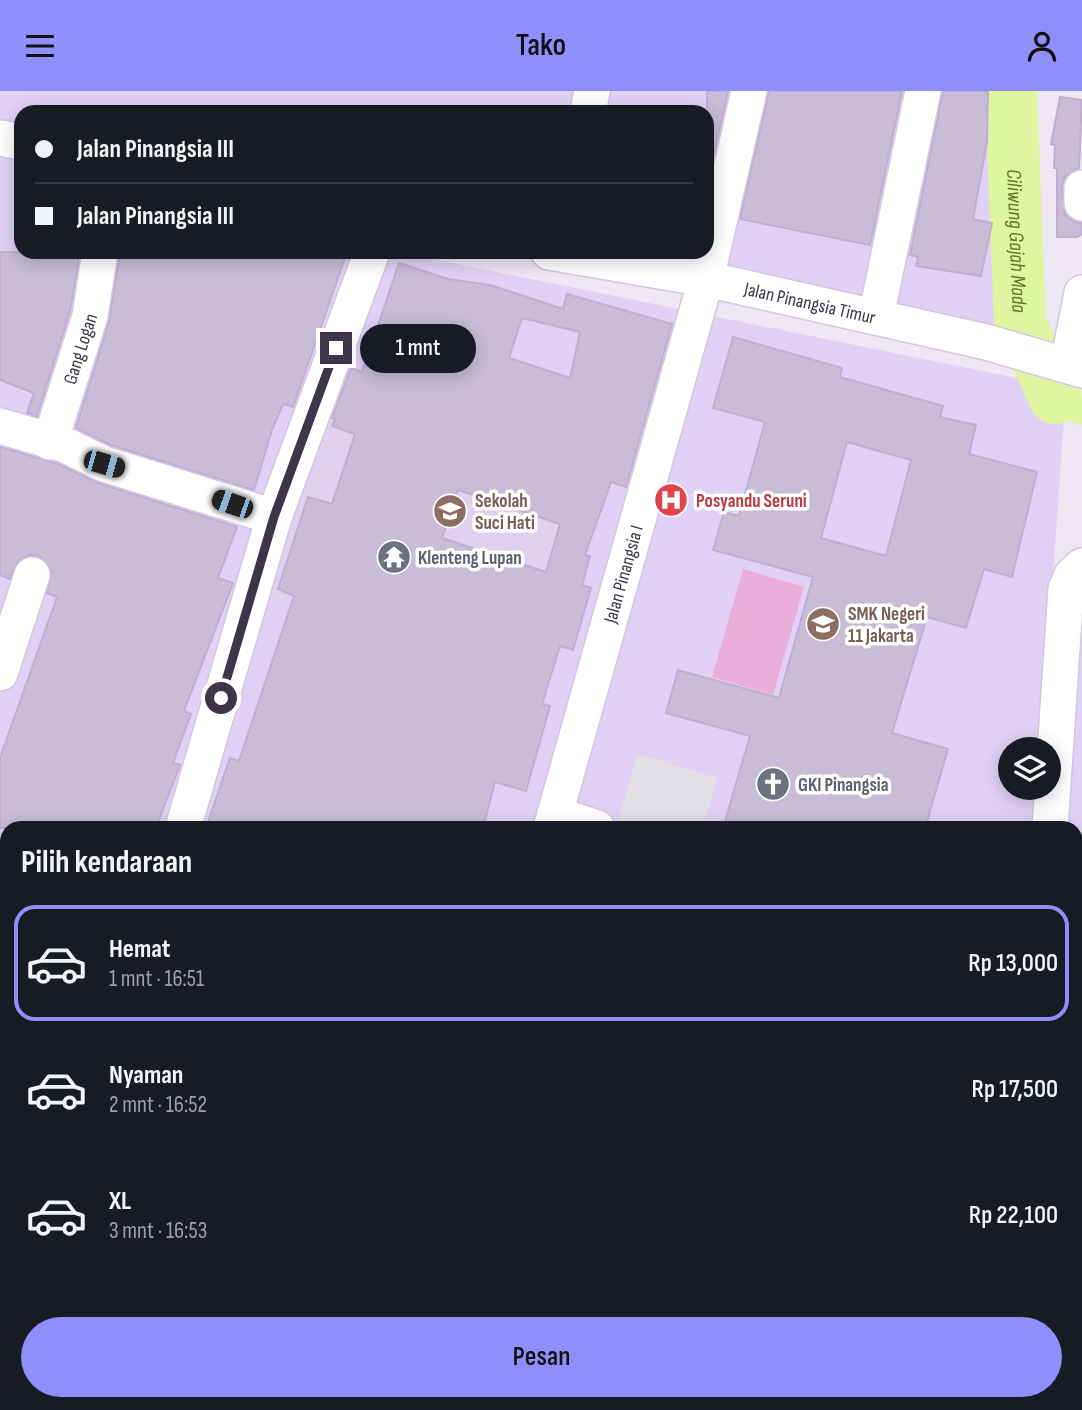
<!DOCTYPE html>
<html lang="id">
<head>
<meta charset="utf-8">
<style>
  :root { --surface:#171b24; --page:#242831; --text:#f1f3f6; --muted:#9ea1a6; --line:#363941; --accent:#8e8ffa }
  body { margin:0; font-family:"Sofia Sans Condensed",sans-serif; background:var(--page); color:var(--text); height:100vh; display:flex; flex-direction:column; font-size:26px; white-space:nowrap }
  * { box-sizing:border-box; margin:0 }
  p { font-size:23px; color:var(--muted) }
  .icon { flex:none; width:38px; height:38px; fill:none; stroke:currentColor; stroke-width:2; stroke-linecap:round; stroke-linejoin:round }
  .map { position:relative; flex:1; overflow:hidden }
  .panel { position:absolute; left:0px; top:730px; width:1083px; height:590px; display:flex; flex-direction:column; background:var(--surface); border-radius:21px 21px 0 0; box-shadow:0 4px 18px #0003 }
  .panel>* { flex:none }
  .top-card { position:absolute; left:14px; top:14px; width:700px; height:154px; border-radius:21px; box-shadow:0 4px 18px #0003; display:grid; align-content:center; height:154px; padding:0 21px; background:var(--surface) }
  .buttons { position:absolute; left:998px; top:646px; display:grid; gap:14px }
  .buttons a { display:grid; place-items:center; width:63px; height:63px; border-radius:50%; background:var(--surface); box-shadow:0 4px 18px #0003; font-size:35px }
  .end { position:absolute; width:32px; height:32px; margin:-16px; border:9px solid #3e3548; background:#fff; box-shadow:0 0 0 4px #fff }
  .from { border-radius:50% }
  .bubble { position:absolute; height:49px; border-radius:24px; background:var(--surface); box-shadow:0 4px 18px #0003; font-size:23px; font-weight:600; line-height:49px; text-align:center }
  .car { position:absolute; width:21px; height:42px; margin:-21px -10px; border-radius:9px; box-shadow:0 0 5px 2px #0007; background:linear-gradient(#222 24%,#8ab4d8 0 40%,#222 0 76%,#8ab4d8 0 86%,#222 0) }
  .top-card b { display:flex; align-items:center; gap:24px; height:66px; font-size:26px }
  .top-card b+b { border-top:2px solid var(--line) }
  .top-card i { width:18px; height:18px; background:var(--text) }
  ul { padding:0; list-style:none }
  li { display:flex; align-items:center; gap:21px; height:116px; margin:0 14px 10px; padding:0 7px; border:4px solid transparent; border-radius:21px }
  li div { flex:1 }
  li b { display:block; font-size:26px }
  li em { font-style:normal; font-weight:600 }
  li.on { border-color:var(--accent) }
  li>.icon { width:63px; height:63px; stroke-width:1.5 }
  h2 { padding:0 21px; font-size:32px; line-height:84px }
  .cta { display:flex; gap:14px; margin-top:auto; padding:14px 21px }
  .cta a { flex:1; height:80px; border-radius:42px; background:var(--accent); color:#111; font-size:28px; font-weight:600; line-height:80px; text-align:center }
  header { display:flex; justify-content:space-between; align-items:center; height:91px; padding:0 21px; background:var(--accent); color:#111; font-size:32px; font-weight:600 }
  .map>svg:first-child { display:block }
  .commercial { fill:#e1d1f7 }
  .education { fill:#e1d0ee }
  .green { fill:#ebadd9 }
  .parking { fill:#e2dfe5 }
  .water { fill:#dff5a0 }
  .lines { fill:none; stroke-linecap:round; stroke-linejoin:round }
  .canal { stroke:#dff5a0; stroke-width:30 }
  .river { stroke:#dff5a0; stroke-width:52 }
  .building { fill:#c8bcd7; stroke:#bfaed2; stroke-width:2; fill-rule:evenodd }
  .minor-casing { stroke:#d3c6df; stroke-width:38 }
  .minor { stroke:#fff; stroke-width:35 }
  .route { stroke:#3e3548; stroke-width:9 }
  .labels { text-anchor:middle; stroke-width:7; stroke-linejoin:round; paint-order:stroke }
  .street-label { font-size:19px; fill:#3e3548; stroke:#fff }
  .education-label { font-size:19px; font-weight:bold; fill:#785e54; stroke:#fff; text-anchor:start }
  .health-label { font-size:19px; font-weight:bold; fill:#be3a42; stroke:#fff; text-anchor:start }
  .worship-label { font-size:19px; font-weight:bold; fill:#5b616d; stroke:#fff; text-anchor:start }
  .water-label { font-size:21px; font-style:italic; fill:#5f771f; stroke:#fff }
</style>
</head>
<body>
<header><svg class="icon" aria-label="menu" viewBox="0 0 24 24"><path d="M4 6h16M4 12h16M4 18h16"/></svg>Tako<svg class="icon" aria-label="person" viewBox="0 0 24 24"><circle cx="12" cy="8" r="4"/><path d="M4 21q1-7 8-7t8 7"/></svg></header>
<div class="map">
<svg width="1082" height="1319" viewBox="0 0 1082 1319">
  <rect width="100%" height="100%" fill="#eee7f4"/>
  <path class="commercial" d="M0,0H994L992,36L999,254L543,161H707V21H21V55L0,50Z
    M0,64L21,69V161H399L1066,297L1041,658H1010V696L1038,697L1035,737H7V1312H1004V1319H0Z
    M1082,520V1319H1038V1313L1076,1312V737H1039Z"/>
  <path class="education" d="M346,273L496,323L483,362L609,404L589,463L552,451L542,479L409,436L375,537L270,502Z"/>
  <path class="green" d="M743,478L804,496L773,604L712,586Z"/>
  <path class="parking" d="M638,663L718,687L702,737H615Z"/>
  <path class="water" d="M991,0H1035L1031,209L997,201Z"/>
  <g class="lines">
    <path class="canal" d="M1055,307L1082,319"/>
    <path class="river" id="s1" d="M1011,0L1020,232L1055,307"/>
  </g>
  <path class="building" d="M707,0H728L707,93Z
    M769,0H902L870,154L740,128Z
    M943,0H988L987,51L973,128L992,132L981,185L916,175L918,166L910,164Z
    M1060,6L1082,9L1079,77L1065,86L1062,97L1065,123L1073,130L1082,132V143L1077,146H1057V77H1054L1055,54L1051,53Z
    M0,161H80L70,220L37,325L27,322L34,302L0,289Z
    M120,161H347L293,316L283,313L272,339L254,399L111,354L76,337L109,231Z
    M399,172L448,188L490,194L563,218L567,203L672,233L626,396L611,391L585,464L590,465L582,494L591,497L573,559L560,555L542,613L550,615L526,700L495,691L483,737H206L230,667L239,670L294,505L278,498L308,406L332,413L355,343L332,335L335,328L332,327L351,277L362,281ZM522,227L580,241L570,287L509,267ZM458,399L560,433L546,481L442,447Z
    M733,246L842,277L840,286L943,315L940,326L976,334L969,363L1037,381L1012,486L984,478L966,537L927,526L892,642L948,658L925,737H723L750,645L666,622L678,579L779,607L813,486L713,459L724,421L739,425L765,331L713,317ZM847,351L911,369L886,465L821,447Z
    M0,356L58,373L98,392L237,436L218,487L233,492L184,620L191,623L173,672L180,674L156,737H0V667L57,506L47,502L51,479L39,465L29,464L19,469L10,488L0,484Z"/>
  <g class="lines">
    <g class="minor-casing">
      <g id="minor">
        <path d="M588,21L592,0"/>
        <path d="M0,47L21,51"/>
        <path d="M1082,97V112"/>
        <path id="s2" d="M549,161L706,188L986,251L1082,279"/>
        <path d="M876,226L923,0"/>
        <path d="M1068,273L1082,202"/>
        <path d="M0,335L65,354L104,373L274,426"/>
        <path id="s3" d="M50,351L90,225L100,161"/>
        <path d="M0,582L32,484"/>
        <path d="M555,723L597,737"/>
        <path d="M183,737L274,426L372,161"/>
        <path id="s4" d="M551,737L706,188L749,0"/>
        <path d="M1050,737L1066,498L1072,484L1082,475"/>
        <path d="M0,790L7,792"/>
        <path d="M1076,871L1082,860"/>
        <path d="M1076,929L1082,934"/>
        <path d="M1076,1072L1082,1066"/>
        <path d="M1076,1110L1082,1103"/>
        <path d="M1076,1224L1082,1221"/>
        <path d="M0,1249L7,1228"/>
        <path d="M1064,1312L1065,1319"/>
        <path d="M379,1319L381,1312"/>
      </g>
    </g>
    <use href="#minor" class="minor"/>
  </g>
  <g class="lines">
    <path class="route" d="M221,607L274,426L336,257"/>
  </g>
  <defs>
    <g id="hospital-disc" transform="scale(1.75)"><circle r="9.5" fill="#e0444e" stroke="#fff"/><path d="M-5-5h3v3.5h4V-5h3V5h-3V1.5h-4V5h-3Z" fill="#fff"/></g>
    <g id="school-disc" transform="scale(1.75)"><circle r="9.5" fill="#8d6e63" stroke="#fff"/><path d="M0-5L7-2L0 1L-7-2ZM-4 1L0 2.5L4 1V4Q0 6-4 4Z" fill="#fff"/></g>
    <g id="temple-disc" transform="scale(1.75)"><circle r="9.5" fill="#6b7280" stroke="#fff"/><path d="M0-6L5-2H3V0L6.5 2.5H4V6H1.5V3h-3V6H-4V2.5H-6.5L-3 0V-2H-5Z" fill="#fff"/></g>
    <g id="church-disc" transform="scale(1.75)"><circle r="9.5" fill="#6b7280" stroke="#fff"/><path d="M-1.2-6h2.4v3.5h3.3v2.4h-3.3V6h-2.4V-.1h-3.3v-2.4h3.3Z" fill="#fff"/></g>
  </defs>
  <g fill-rule="evenodd">
    <use href="#hospital-disc" x="671" y="409"/>
    <use href="#school-disc" x="450" y="420"/>
    <use href="#temple-disc" x="394" y="466"/>
    <use href="#school-disc" x="823" y="533"/>
    <use href="#church-disc" x="773" y="693"/>
  </g>
  <g class="labels">
    <g class="street-label">
      <text dy="7" stroke="none"><textPath href="#s2" startOffset="266">Jalan Pinangsia Timur</textPath></text>
      <text dy="7" stroke="none"><textPath href="#s3" startOffset="98">Gang Logan</textPath></text>
      <text dy="7" stroke="none"><textPath href="#s4" startOffset="264">Jalan Pinangsia I</textPath></text>
    </g>
    <g class="education-label">
      <text x="475" y="416">Sekolah<tspan x="475" dy="22">Suci Hati</tspan></text>
      <text x="848" y="529">SMK Negeri<tspan x="848" dy="22">11 Jakarta</tspan></text>
    </g>
    <g class="health-label">
      <text x="696" y="416">Posyandu Seruni</text>
    </g>
    <g class="worship-label">
      <text x="418" y="473">Klenteng Lupan</text>
      <text x="798" y="700">GKI Pinangsia</text>
    </g>
    <g class="water-label">
      <text dy="7" stroke="none"><textPath href="#s1" startOffset="150">Ciliwung Gajah Mada</textPath></text>
    </g>
  </g>
</svg>
<div class="buttons">
<a><svg class="icon" aria-label="layers" viewBox="0 0 24 24"><path d="M12 4l9 5-9 5-9-5zM3 14l9 5 9-5"/></svg></a>
</div>
<i class="end from" style="left:221px;top:607px"></i>
<i class="end" style="left:336px;top:257px"></i>
<div class="bubble" style="left:360px;top:233px;width:116px">1 mnt</div>
<i class="car" style="left:104px;top:373px;rotate:106deg"></i>
<i class="car" style="left:232px;top:413px;rotate:289deg"></i>
<div class="top-card">
<b><i class="from"></i>Jalan Pinangsia III</b>
<b><i></i>Jalan Pinangsia III</b>
</div>
<section class="panel">
<h2>Pilih kendaraan</h2>
<ul>
<li class="on"><svg class="icon" aria-label="car" viewBox="0 0 24 24"><path d="M5 17H2v-5l4-1 3-4h7l3 4 3 1v5h-3M9 17h6M6 11h13"/><circle cx="7" cy="17" r="2"/><circle cx="17" cy="17" r="2"/></svg><div><b>Hemat</b><p>1 mnt · 16:51</p></div><em>Rp 13,000</em></li>
<li><svg class="icon" aria-label="car" viewBox="0 0 24 24"><path d="M5 17H2v-5l4-1 3-4h7l3 4 3 1v5h-3M9 17h6M6 11h13"/><circle cx="7" cy="17" r="2"/><circle cx="17" cy="17" r="2"/></svg><div><b>Nyaman</b><p>2 mnt · 16:52</p></div><em>Rp 17,500</em></li>
<li><svg class="icon" aria-label="car" viewBox="0 0 24 24"><path d="M5 17H2v-5l4-1 3-4h7l3 4 3 1v5h-3M9 17h6M6 11h13"/><circle cx="7" cy="17" r="2"/><circle cx="17" cy="17" r="2"/></svg><div><b>XL</b><p>3 mnt · 16:53</p></div><em>Rp 22,100</em></li>
</ul>
<div class="cta"><a>Pesan</a></div>
</section>
</div>
</body>
</html>
